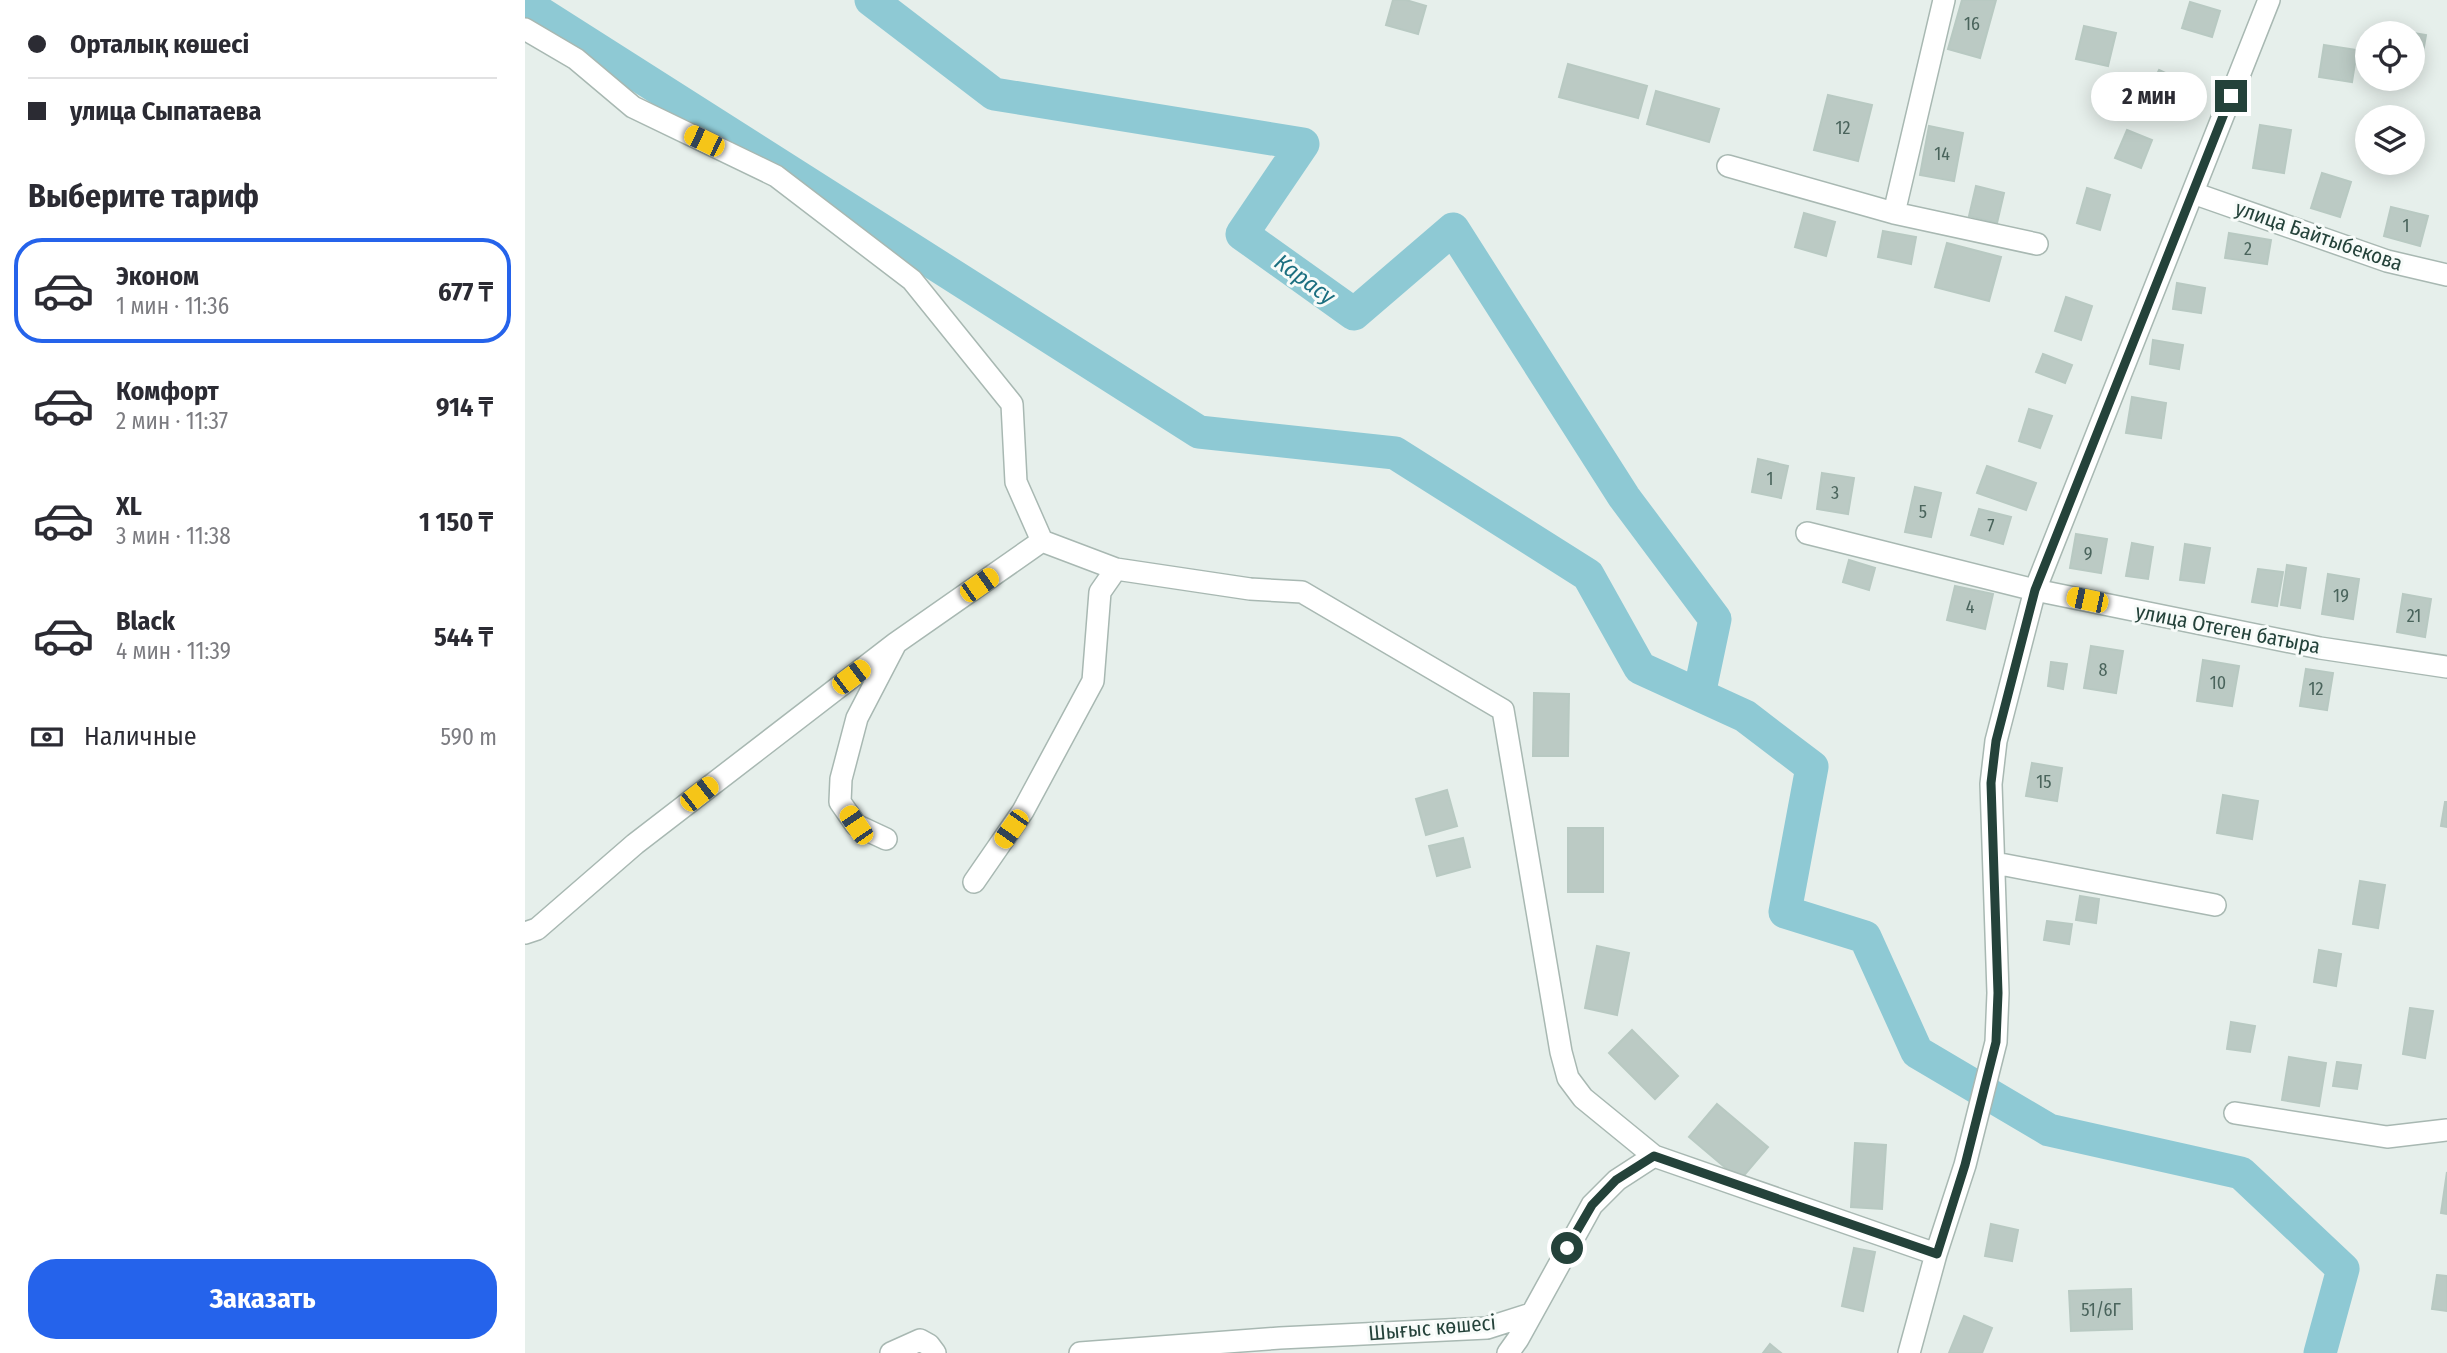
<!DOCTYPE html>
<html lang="ru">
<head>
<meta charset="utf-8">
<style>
  :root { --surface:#fff; --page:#f2f2f3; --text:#2b2b33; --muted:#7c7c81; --line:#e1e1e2; --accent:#2563eb }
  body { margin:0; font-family:"Fira Sans Condensed",sans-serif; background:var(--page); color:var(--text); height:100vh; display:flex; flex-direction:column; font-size:26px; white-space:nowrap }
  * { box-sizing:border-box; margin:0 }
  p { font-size:23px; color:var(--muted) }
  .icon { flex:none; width:38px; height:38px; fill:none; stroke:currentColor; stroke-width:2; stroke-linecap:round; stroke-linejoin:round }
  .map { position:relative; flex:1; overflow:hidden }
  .drawer { display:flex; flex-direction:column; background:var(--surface); width:525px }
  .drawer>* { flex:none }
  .guide { display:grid; align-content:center; height:154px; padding:0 28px; background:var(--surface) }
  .controls { position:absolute; left:1830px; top:21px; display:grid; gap:14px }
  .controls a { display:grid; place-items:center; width:70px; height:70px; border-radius:50%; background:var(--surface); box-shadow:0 4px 18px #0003; font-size:35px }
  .end { position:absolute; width:32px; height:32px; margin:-16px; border:9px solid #24423a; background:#fff; box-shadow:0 0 0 4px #fff }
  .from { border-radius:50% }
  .bubble { position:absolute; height:49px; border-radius:24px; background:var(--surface); box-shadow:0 4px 18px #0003; font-size:23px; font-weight:700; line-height:49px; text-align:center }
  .car { position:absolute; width:21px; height:42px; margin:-21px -10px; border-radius:9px; box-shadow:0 0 5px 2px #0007; background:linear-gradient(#f5c518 24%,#345 0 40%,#f5c518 0 76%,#345 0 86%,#f5c518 0) }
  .guide b { display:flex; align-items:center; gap:24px; height:66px; font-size:26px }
  .guide b+b { border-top:2px solid var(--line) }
  .guide i { width:18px; height:18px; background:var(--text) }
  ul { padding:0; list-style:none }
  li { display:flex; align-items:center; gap:21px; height:105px; margin:0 14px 10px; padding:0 14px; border:4px solid transparent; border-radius:28px }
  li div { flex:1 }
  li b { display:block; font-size:26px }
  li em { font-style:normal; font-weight:700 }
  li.on { border-color:var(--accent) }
  li>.icon { width:63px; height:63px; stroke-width:1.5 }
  h2 { padding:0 28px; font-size:32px; line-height:84px }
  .pay { display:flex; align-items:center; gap:18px; height:77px; padding:0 28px; font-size:26px }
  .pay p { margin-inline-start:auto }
  .action { display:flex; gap:14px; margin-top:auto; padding:14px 28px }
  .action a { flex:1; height:80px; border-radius:28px; background:var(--accent); color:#fff; font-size:28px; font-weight:700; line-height:80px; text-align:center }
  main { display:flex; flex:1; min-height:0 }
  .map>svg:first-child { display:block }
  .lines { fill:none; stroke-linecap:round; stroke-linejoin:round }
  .river { stroke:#8ec9d4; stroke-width:33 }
  .building { fill:#bbcac4; stroke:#b8c9c2; stroke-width:2 }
  .minor-casing { stroke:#a8b8b2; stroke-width:24 }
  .minor { stroke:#fff; stroke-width:21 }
  .route { stroke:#24423a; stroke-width:9 }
  .labels { text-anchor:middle; stroke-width:6; stroke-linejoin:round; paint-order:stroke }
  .number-label { font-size:18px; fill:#4a645c }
  .street-label { font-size:21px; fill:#24423a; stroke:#f7fbf9 }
  .water-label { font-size:23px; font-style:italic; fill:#1c6f80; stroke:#f7fbf9 }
</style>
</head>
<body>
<main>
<section class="drawer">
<div class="guide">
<b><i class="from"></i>Орталық көшесі</b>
<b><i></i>улица Сыпатаева</b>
</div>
<h2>Выберите тариф</h2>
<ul>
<li class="on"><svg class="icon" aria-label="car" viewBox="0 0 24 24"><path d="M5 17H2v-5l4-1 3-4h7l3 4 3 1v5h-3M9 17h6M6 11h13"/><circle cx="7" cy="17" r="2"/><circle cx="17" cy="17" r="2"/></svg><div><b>Эконом</b><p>1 мин · 11:36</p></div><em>677 ₸</em></li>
<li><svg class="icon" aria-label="car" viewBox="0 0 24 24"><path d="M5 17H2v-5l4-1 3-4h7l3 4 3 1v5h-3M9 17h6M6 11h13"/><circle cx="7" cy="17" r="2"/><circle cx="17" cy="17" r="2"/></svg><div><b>Комфорт</b><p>2 мин · 11:37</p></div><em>914 ₸</em></li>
<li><svg class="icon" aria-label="car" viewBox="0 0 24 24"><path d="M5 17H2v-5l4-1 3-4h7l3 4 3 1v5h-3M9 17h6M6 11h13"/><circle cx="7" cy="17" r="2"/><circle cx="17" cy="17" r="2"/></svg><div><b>XL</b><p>3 мин · 11:38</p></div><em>1 150 ₸</em></li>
<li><svg class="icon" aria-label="car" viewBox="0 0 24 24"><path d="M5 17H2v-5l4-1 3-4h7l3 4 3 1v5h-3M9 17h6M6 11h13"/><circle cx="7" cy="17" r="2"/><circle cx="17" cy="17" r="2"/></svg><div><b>Black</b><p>4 мин · 11:39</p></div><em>544 ₸</em></li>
</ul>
<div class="pay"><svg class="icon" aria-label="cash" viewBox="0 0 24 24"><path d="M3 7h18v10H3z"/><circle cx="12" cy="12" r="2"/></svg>Наличные<p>590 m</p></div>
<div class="action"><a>Заказать</a></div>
</section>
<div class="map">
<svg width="1922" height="1353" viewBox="0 0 1922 1353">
  <rect width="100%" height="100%" fill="#e6efeb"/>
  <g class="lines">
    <path class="river" d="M3,0L9,9L674,432L870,453L1063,575L1115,668L1220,716L1287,767L1260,912L1340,937L1392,1052L1524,1130L1716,1173L1818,1269L1795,1353
      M346,0L469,94L778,144L717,234L829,314L928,229L1099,497L1190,619L1174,695"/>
  </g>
  <path class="building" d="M868,0H881L901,6L893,34L861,25Z
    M1437,0H1471L1455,58L1423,49Z
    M1665,2L1695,11L1687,37L1657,28Z
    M1559,26L1591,33L1583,66L1551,59Z
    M1865,29L1901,35L1895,70L1888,69V33H1864Z
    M1799,45L1832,50L1827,82L1794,77Z
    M1043,64L1122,86L1113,118L1034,97Z
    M1634,70L1653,79L1640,106L1621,97Z
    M1131,91L1194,109L1184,142L1122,124Z
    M1303,95L1347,105L1333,161L1289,150Z
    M1735,125L1766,130L1759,173L1728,168Z
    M1404,126L1438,133L1429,181L1395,175Z
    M1602,130L1627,140L1616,168L1590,158Z
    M1797,173L1826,182L1815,217L1786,208Z
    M1451,186L1479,193L1472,223L1444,216Z
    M1562,188L1585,195L1575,230L1552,223Z
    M1866,207L1903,216L1895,246L1859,236Z
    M1279,213L1310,222L1301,256L1270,247Z
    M1358,231L1391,237L1386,264L1353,257Z
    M1704,233L1746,240L1742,264L1700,258Z
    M1422,243L1476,257L1464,301L1410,287Z
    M1652,283L1680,288L1676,313L1648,309Z
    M1541,297L1567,306L1556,340L1530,331Z
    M1628,340L1658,345L1654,369L1625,364Z
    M1518,354L1547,365L1540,383L1511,372Z
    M1607,397L1641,403L1636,438L1601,433Z
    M1504,409L1527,416L1515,448L1494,441Z
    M1233,459L1263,466L1256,498L1227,492Z
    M1462,466L1511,483L1501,510L1452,493Z
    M1297,473L1329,478L1323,514L1292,509Z
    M1390,487L1416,493L1406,537L1380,532Z
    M1454,509L1486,517L1478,544L1446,535Z
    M1551,534L1582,539L1576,573L1545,568Z
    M1607,543L1628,547L1623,579L1601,576Z
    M1660,544L1685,548L1679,583L1655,580Z
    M1324,560L1350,568L1344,590L1318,582Z
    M1762,565L1781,568L1775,608L1756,605Z
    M1733,569L1758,572L1752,606L1727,602Z
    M1803,574L1834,579L1828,619L1797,614Z
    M1430,586L1468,594L1460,629L1422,620Z
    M1878,594L1906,599L1900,637L1872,632Z
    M1566,646L1598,651L1591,693L1559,688Z
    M1678,660L1714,666L1707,706L1672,701Z
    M1526,662L1542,664L1538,689L1523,686Z
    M1781,669L1808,673L1802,710L1775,706Z
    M1009,693L1044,694L1043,756H1008Z
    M1507,763L1537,768L1532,801L1501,796Z
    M922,790L932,826L901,835L891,799Z
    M1698,795L1733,801L1727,839L1692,833Z
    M1920,802H1922V827L1916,826Z
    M1043,828H1078V892H1043Z
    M938,838L945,867L912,876L904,846Z
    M1835,881L1860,885L1853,928L1828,924Z
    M1555,896L1574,899L1571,923L1551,920Z
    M1522,921L1547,924L1544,944L1519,940Z
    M1072,946L1104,953L1092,1015L1060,1008Z
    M1794,950L1816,954L1811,986L1789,982Z
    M1885,1008L1908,1011L1900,1058L1878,1054Z
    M1706,1022L1730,1026L1725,1052L1702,1049Z
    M1107,1030L1153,1076L1130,1099L1084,1053Z
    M1764,1057L1801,1063L1794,1106L1757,1100Z
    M1812,1062L1836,1065L1832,1089L1808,1086Z
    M1192,1104L1243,1147L1215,1180L1164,1137Z
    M1330,1143L1361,1145L1357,1209L1326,1207Z
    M1922,1172V1214L1916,1213Z
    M1466,1224L1493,1230L1487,1261L1460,1256Z
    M1329,1248L1350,1252L1338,1311L1317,1306Z
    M1912,1275L1922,1276V1311L1907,1309Z
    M1606,1289L1607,1329L1546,1331L1544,1291Z
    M1439,1316L1467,1328L1457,1353H1424Z
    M1245,1344L1256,1353H1238Z"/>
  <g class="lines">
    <g class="minor-casing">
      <path id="minor" d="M0,29L51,59L108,107L251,176L387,280L487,404L491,482L517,541L591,569L725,589L777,592L978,710L1036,1052L1043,1078L1058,1098L1129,1156L1411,1254
        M1203,166L1369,213L1512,244
        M1668,193L1862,261L1922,275
        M1369,213L1419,0
        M1282,533L1510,590L1795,648L1922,667
        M361,839L331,825L315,802L316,779L332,718L371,643L517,541
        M1470,863L1690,905
        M449,882L498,811L568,681L575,592L591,569
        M0,933L12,929L110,844L371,643
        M1710,1113L1862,1137L1922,1130
        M366,1353L395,1340L404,1345L410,1353
        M555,1353L755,1338L962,1328L1006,1314
        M983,1353L993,1339L1067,1205L1092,1180L1129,1156
        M1384,1353L1411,1254L1440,1165L1471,1042L1473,993L1466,784L1471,741L1510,590L1744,0"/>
    </g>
    <use href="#minor" class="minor"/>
  </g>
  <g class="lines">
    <path class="route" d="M1042,1248L1067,1205L1091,1180L1129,1156L1412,1254L1440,1165L1471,1042L1473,993L1466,783L1471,741L1510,590L1706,96"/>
  </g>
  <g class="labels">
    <g class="number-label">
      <text x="1447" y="30">16</text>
      <text x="1318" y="134">12</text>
      <text x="1417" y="160">14</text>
      <text x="1881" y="232">1</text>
      <text x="1723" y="255">2</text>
      <text x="1245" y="485">1</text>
      <text x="1310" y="499">3</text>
      <text x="1398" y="518">5</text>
      <text x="1466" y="532">7</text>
      <text x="1563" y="560">9</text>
      <text x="1816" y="602">19</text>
      <text x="1445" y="613">4</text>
      <text x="1889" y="622">21</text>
      <text x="1578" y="676">8</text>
      <text x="1693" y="689">10</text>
      <text x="1791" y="695">12</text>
      <text x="1519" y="788">15</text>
      <text x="1576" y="1316">51/6Г</text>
    </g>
    <g class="street-label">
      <text transform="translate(1794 236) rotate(19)" y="7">улица Байтыбекова</text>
      <text transform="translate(1703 629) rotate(11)" y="7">улица Отеген батыра</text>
      <text transform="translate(907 1328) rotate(-5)" y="7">Шығыс көшесі</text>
    </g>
    <g class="water-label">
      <text transform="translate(780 279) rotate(36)" y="8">Карасу</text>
    </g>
  </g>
</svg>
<div class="controls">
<a><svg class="icon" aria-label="locate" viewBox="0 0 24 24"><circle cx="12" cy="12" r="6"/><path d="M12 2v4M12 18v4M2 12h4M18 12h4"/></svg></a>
<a><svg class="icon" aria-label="layers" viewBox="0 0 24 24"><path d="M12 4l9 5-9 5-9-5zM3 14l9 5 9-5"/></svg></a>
</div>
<i class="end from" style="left:1042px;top:1248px"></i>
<i class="end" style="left:1706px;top:96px"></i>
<div class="bubble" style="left:1566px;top:72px;width:116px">2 мин</div>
<i class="car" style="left:179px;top:141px;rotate:296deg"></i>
<i class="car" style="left:454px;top:585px;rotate:55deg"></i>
<i class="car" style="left:1562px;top:600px;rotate:282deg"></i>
<i class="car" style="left:326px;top:677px;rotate:53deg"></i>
<i class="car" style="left:174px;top:794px;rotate:52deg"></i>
<i class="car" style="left:331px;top:825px;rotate:326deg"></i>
<i class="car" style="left:486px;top:829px;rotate:215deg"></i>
</div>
</main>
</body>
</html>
